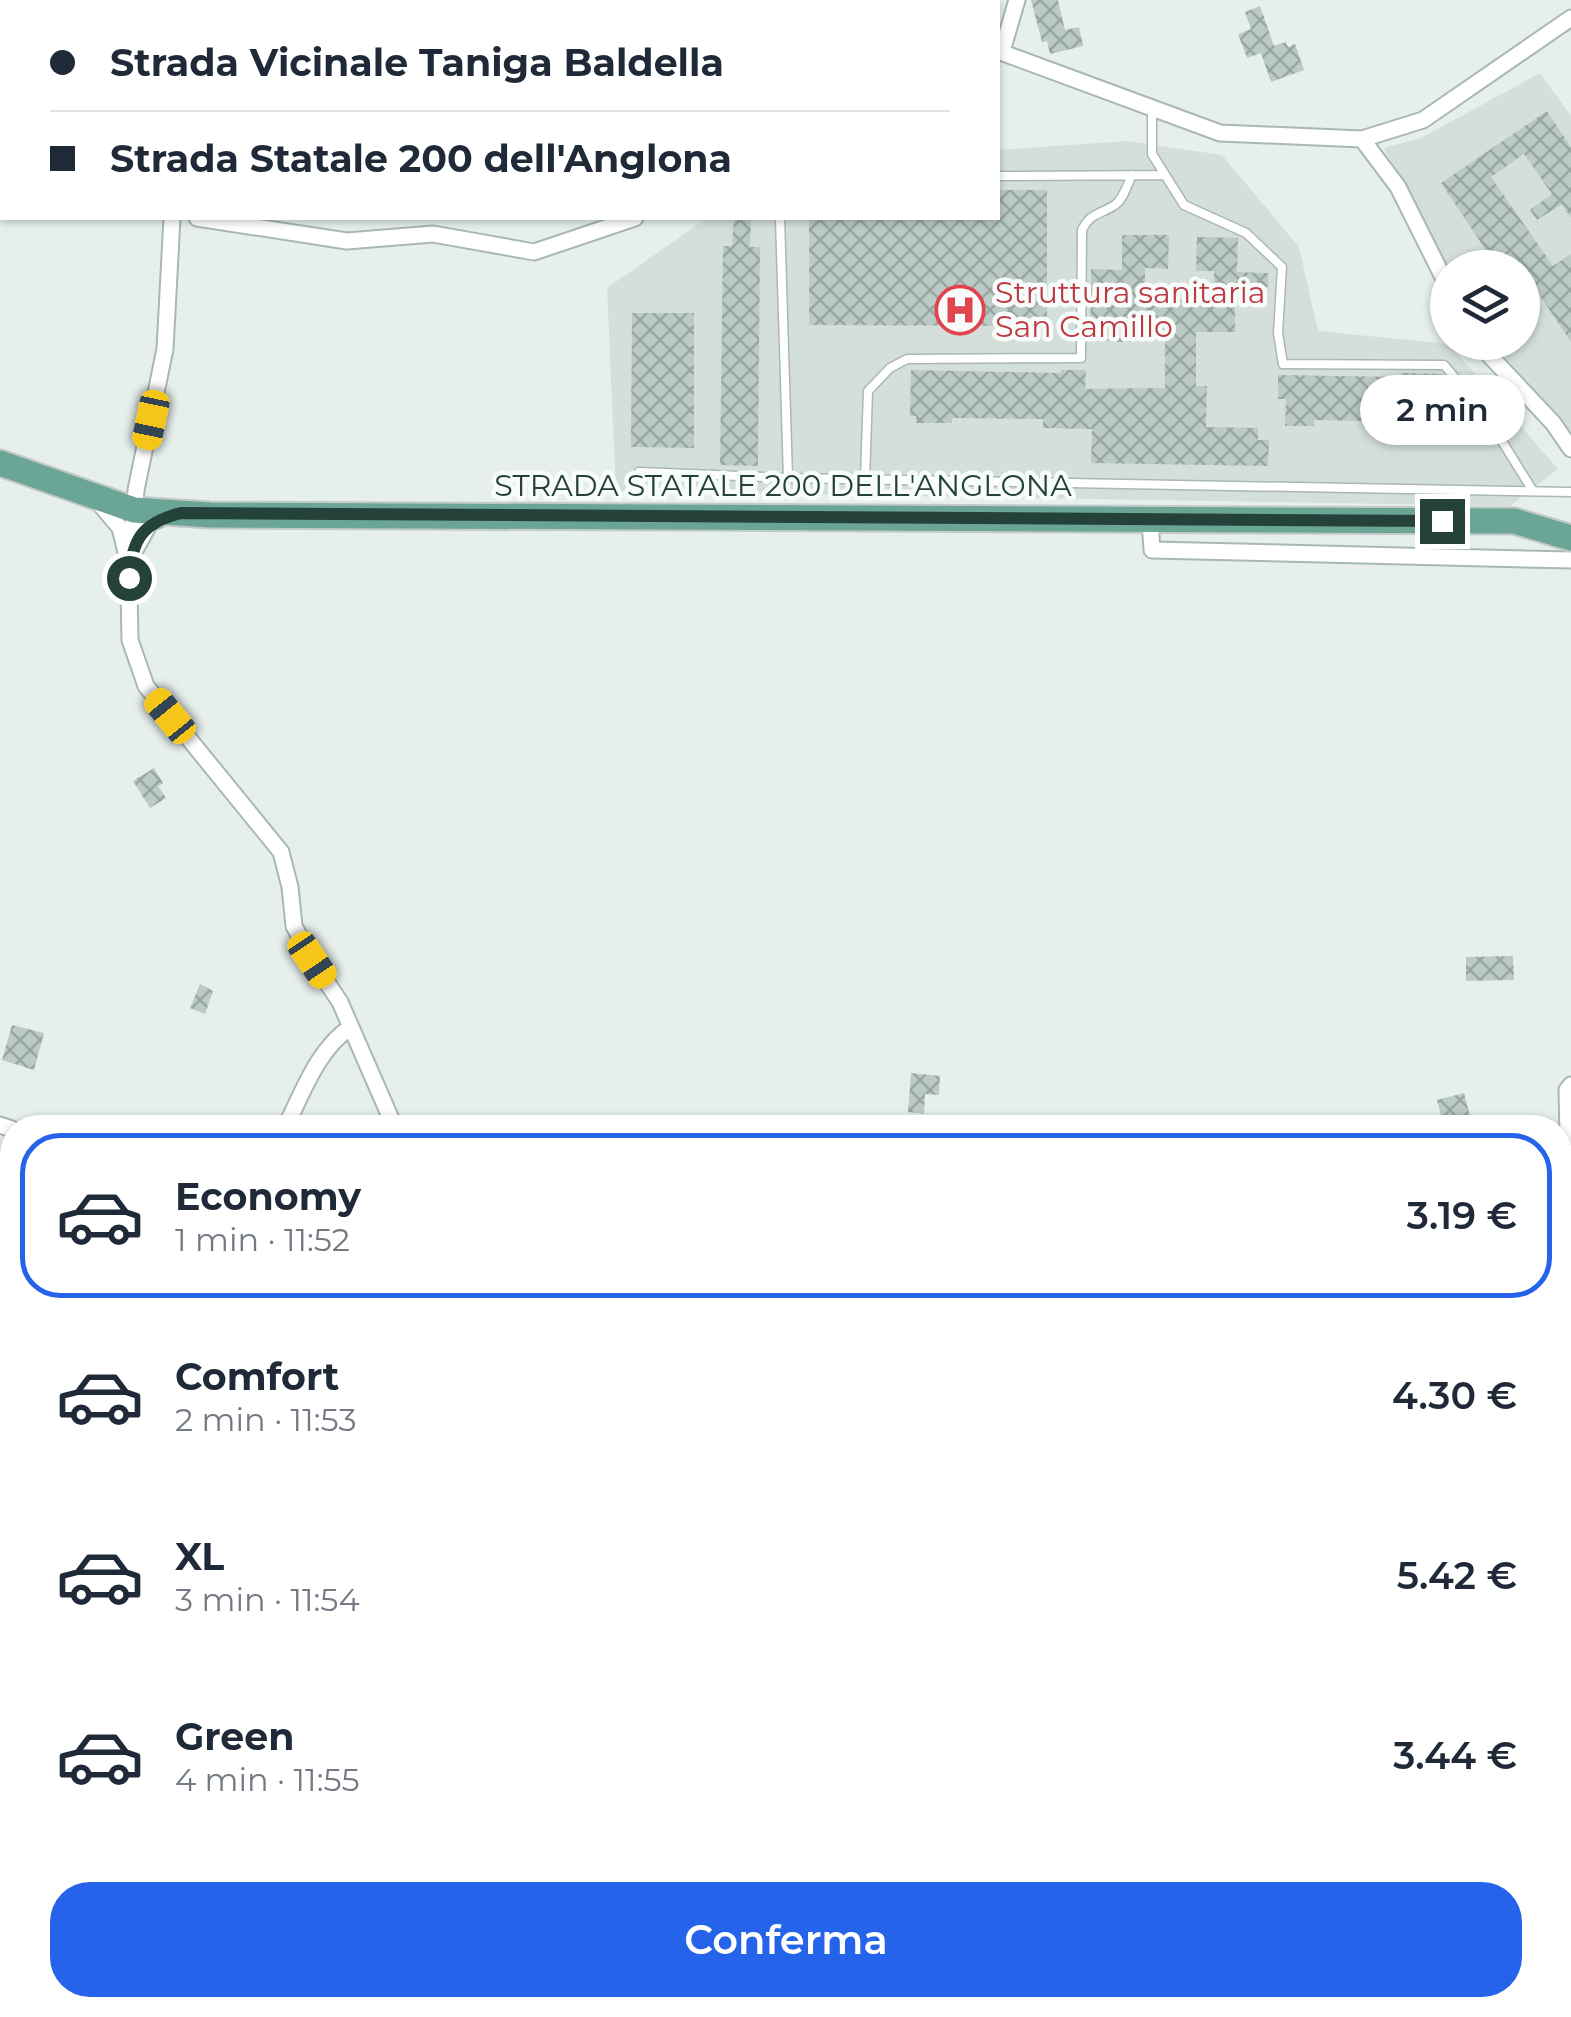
<!DOCTYPE html>
<html lang="it">
<head>
<meta charset="utf-8">
<style>
  :root { --surface:#fff; --page:#f6f6f7; --text:#1f2937; --muted:#747a83; --line:#e0e1e3; --accent:#2563eb }
  body { margin:0; font-family:Montserrat,sans-serif; background:var(--page); color:var(--text); height:100vh; display:flex; flex-direction:column; font-size:38px; white-space:nowrap }
  * { box-sizing:border-box; margin:0 }
  p { font-size:32px; color:var(--muted) }
  .icon { flex:none; width:55px; height:55px; fill:none; stroke:currentColor; stroke-width:2; stroke-linecap:round; stroke-linejoin:round }
  .map { position:relative; flex:1; overflow:hidden }
  .side { position:absolute; left:0px; top:1115px; width:1572px; height:902px; display:flex; flex-direction:column; background:var(--surface); border-radius:40px 40px 0 0; box-shadow:0 2px 8px #0004 }
  .side>* { flex:none }
  .top-card { position:absolute; left:0px; top:0px; width:1000px; height:220px; box-shadow:0 2px 8px #0004; display:grid; align-content:center; height:220px; padding:0 50px; background:var(--surface) }
  .controls { position:absolute; left:1430px; top:250px; display:grid; gap:20px }
  .controls a { display:grid; place-items:center; width:110px; height:110px; border-radius:50%; background:var(--surface); box-shadow:0 2px 8px #0004; font-size:50px }
  .end { position:absolute; width:45px; height:45px; margin:-22px; border:12px solid #24423a; background:#fff; box-shadow:0 0 0 5px #fff }
  .from { border-radius:50% }
  .bubble { position:absolute; height:70px; border-radius:35px; background:var(--surface); box-shadow:0 2px 8px #0004; font-size:32px; font-weight:600; line-height:70px; text-align:center }
  .car { position:absolute; width:30px; height:60px; margin:-30px -15px; border-radius:12px; box-shadow:0 0 8px 2px #0007; background:linear-gradient(#f5c518 24%,#345 0 40%,#f5c518 0 76%,#345 0 86%,#f5c518 0) }
  .top-card b { display:flex; align-items:center; gap:35px; height:95px; font-size:38px }
  .top-card b+b { border-top:2px solid var(--line) }
  .top-card i { width:25px; height:25px; background:var(--text) }
  ul { padding:18px 0 0; list-style:none }
  li { display:flex; align-items:center; gap:30px; height:165px; margin:0 20px 15px; padding:0 30px; border:5px solid transparent; border-radius:40px }
  li div { flex:1 }
  li b { display:block; font-size:38px }
  li em { font-style:normal; font-weight:600 }
  li.selected { border-color:var(--accent) }
  li>.icon { width:90px; height:90px; stroke-width:1.5 }
  .action { display:flex; gap:20px; margin-top:auto; padding:20px 50px }
  .action a { flex:1; height:115px; border-radius:40px; background:var(--accent); color:#fff; font-size:40px; font-weight:600; line-height:115px; text-align:center }
  .map>svg:first-child { display:block }
  .built { fill:#d4dfda }
  .building { fill:url(#building-cross-hatch) }
  .lines { fill:none; stroke-linecap:round; stroke-linejoin:round }
  .service-casing { stroke:#a8b8b2; stroke-width:11 }
  .minor-casing { stroke:#a8b8b2; stroke-width:19 }
  .primary-casing { stroke:#c2cac8; stroke-width:29 }
  .service { stroke:#fff; stroke-width:8 }
  .minor { stroke:#fff; stroke-width:15 }
  .primary { stroke:#6aa596; stroke-width:25 }
  .route { stroke:#24423a; stroke-width:12 }
  .labels { text-anchor:middle; stroke-width:9; stroke-linejoin:round; paint-order:stroke }
  .health-label { font-size:30px; fill:#be3a42; stroke:#f7fbf9; text-anchor:start }
  .street-label { font-size:30px; fill:#24423a; stroke:#f7fbf9 }
</style>
</head>
<body>
<div class="map">
<svg width="1571" height="2017" viewBox="0 0 1571 2017">
  <defs>
    <pattern id="building-cross-hatch" width="8" height="8" patternUnits="userSpaceOnUse" patternTransform="scale(2.5)"><rect width="8" height="8" fill="#bbcac4"/><path d="M0 0l8 8M0 8l8-8" fill="none" stroke="#98a6a0"/></pattern>
  </defs>
  <rect width="100%" height="100%" fill="#e6efeb"/>
  <path class="built" d="M1540,73L1571,116V432L1493,343L1522,342V268L1447,269L1384,148L1421,138Z
    M1127,141L1222,155L1299,247L1318,331L1449,344L1558,469L1510,506L616,491L607,288L707,218H998V150Z"/>
  <path class="building" d="M1031,0H1058L1065,30L1079,27L1083,46L1050,54L1047,41L1042,42Z
    M1260,6L1274,46L1286,42L1288,47L1295,44L1304,70L1271,82L1261,53L1247,58L1238,34L1251,29L1245,12Z
    M1547,111L1571,147V218L1562,204L1537,220L1530,210L1552,194L1524,154L1491,177L1553,266L1571,254V342L1516,260L1505,268H1498L1441,183Z
    M998,190H1047V326L809,325V218H998Z
    M734,218H751L750,247H760L758,466L720,465L723,246H732Z
    M1122,235H1169L1168,269L1145,268V299L1214,300V271H1196L1197,237L1238,238L1237,272L1268,273V287H1235V332H1196V386H1207L1206,427L1258,428V440H1269L1268,466L1091,463L1092,429L1043,428V419L952,418V423H916V416H910L911,370L1061,373V370H1086L1085,389L1165,388V332H1131V342L1090,341L1091,269L1122,270Z
    M632,313H694V448L631,447Z
    M1401,373L1442,374L1448,381L1447,421H1441V430H1406V422L1314,420V426H1285L1286,399H1278V375L1401,377Z
    M154,768L163,783L158,786L166,798L150,808L133,781Z
    M1513,956L1514,980L1466,981V957Z
    M200,984L213,991L205,1014L190,1008Z
    M12,1025L44,1033L34,1070L2,1060Z
    M911,1073L940,1076L939,1095L925,1094L924,1114L908,1112Z
    M1464,1093L1471,1120L1444,1127L1437,1100Z"/>
  <g class="lines">
    <g class="service-casing">
      <path id="service" d="M1152,109V154L1184,205L1246,233L1282,267L1278,333L1283,364L1444,365L1482,409L1533,491
        M998,176L1165,175
        M780,218L788,478
        M639,472L788,478L1571,492
        M865,479L868,391L890,368L907,359L1081,358L1082,230C1090,213 1101,214 1115,205C1124,198 1127,185 1132,175"/>
    </g>
    <g class="minor-casing">
      <path id="minor" d="M161,2L164,0
        M998,51L1220,133L1362,139L1423,120L1571,18
        M1002,51L1017,0
        M0,89L2,91
        M1362,139L1398,187L1448,287
        M172,218L165,349L136,490L133,527L129,589L130,640L146,686L281,852L290,887L294,926L312,960L340,1002L395,1128
        M197,218L347,241L433,234L534,252L635,218
        M1477,342L1553,423L1571,449
        M99,503L120,528L126,552
        M1150,521L1152,550L1571,560
        M134,552L150,523L168,516
        M0,1125L12,1129
        M285,1128C302,1094 318,1048 351,1027
        M1560,1313L1569,1179L1567,1090L1571,1085
        M1560,1328L1571,1341
        M1410,2005L1424,2017"/>
    </g>
    <g class="primary-casing">
      <path id="primary" d="M0,463L134,510L210,515L1514,521L1571,538"/>
    </g>
    <use href="#service" class="service"/>
    <use href="#minor" class="minor"/>
    <use href="#primary" class="primary"/>
  </g>
  <g class="lines">
    <path class="route" d="M129,578C132,539 142,523 181,513L1442,521"/>
  </g>
  <defs>
    <g id="hospital-ring" transform="scale(2.5)"><circle r="9.5" fill="#f7fbf9" stroke="#e0444e" stroke-width="1.5"/><path d="M-5-5h3v3.5h4V-5h3V5h-3V1.5h-4V5h-3Z" fill="#e0444e"/></g>
  </defs>
  <g fill-rule="evenodd">
    <use href="#hospital-ring" x="960" y="310"/>
  </g>
  <g class="labels">
    <g class="health-label">
      <text x="995" y="303">Struttura sanitaria<tspan x="995" dy="34">San Camillo</tspan></text>
    </g>
    <g class="street-label">
      <text x="783" y="496">STRADA STATALE 200 DELL'ANGLONA</text>
    </g>
  </g>
</svg>
<div class="controls">
<a><svg class="icon" aria-label="layers" viewBox="0 0 24 24"><path d="M12 4l9 5-9 5-9-5zM3 14l9 5 9-5"/></svg></a>
</div>
<i class="end from" style="left:129px;top:578px"></i>
<i class="end" style="left:1442px;top:521px"></i>
<div class="bubble" style="left:1360px;top:375px;width:165px">2 min</div>
<i class="car" style="left:151px;top:420px;rotate:192deg"></i>
<i class="car" style="left:170px;top:716px;rotate:321deg"></i>
<i class="car" style="left:312px;top:960px;rotate:146deg"></i>
<div class="top-card">
<b><i class="from"></i>Strada Vicinale Taniga Baldella</b>
<b><i></i>Strada Statale 200 dell'Anglona</b>
</div>
<section class="side">
<ul>
<li class="selected"><svg class="icon" aria-label="car" viewBox="0 0 24 24"><path d="M5 17H2v-5l4-1 3-4h7l3 4 3 1v5h-3M9 17h6M6 11h13"/><circle cx="7" cy="17" r="2"/><circle cx="17" cy="17" r="2"/></svg><div><b>Economy</b><p>1 min · 11:52</p></div><em>3.19 €</em></li>
<li><svg class="icon" aria-label="car" viewBox="0 0 24 24"><path d="M5 17H2v-5l4-1 3-4h7l3 4 3 1v5h-3M9 17h6M6 11h13"/><circle cx="7" cy="17" r="2"/><circle cx="17" cy="17" r="2"/></svg><div><b>Comfort</b><p>2 min · 11:53</p></div><em>4.30 €</em></li>
<li><svg class="icon" aria-label="car" viewBox="0 0 24 24"><path d="M5 17H2v-5l4-1 3-4h7l3 4 3 1v5h-3M9 17h6M6 11h13"/><circle cx="7" cy="17" r="2"/><circle cx="17" cy="17" r="2"/></svg><div><b>XL</b><p>3 min · 11:54</p></div><em>5.42 €</em></li>
<li><svg class="icon" aria-label="car" viewBox="0 0 24 24"><path d="M5 17H2v-5l4-1 3-4h7l3 4 3 1v5h-3M9 17h6M6 11h13"/><circle cx="7" cy="17" r="2"/><circle cx="17" cy="17" r="2"/></svg><div><b>Green</b><p>4 min · 11:55</p></div><em>3.44 €</em></li>
</ul>
<div class="action"><a>Conferma</a></div>
</section>
</div>
</body>
</html>
